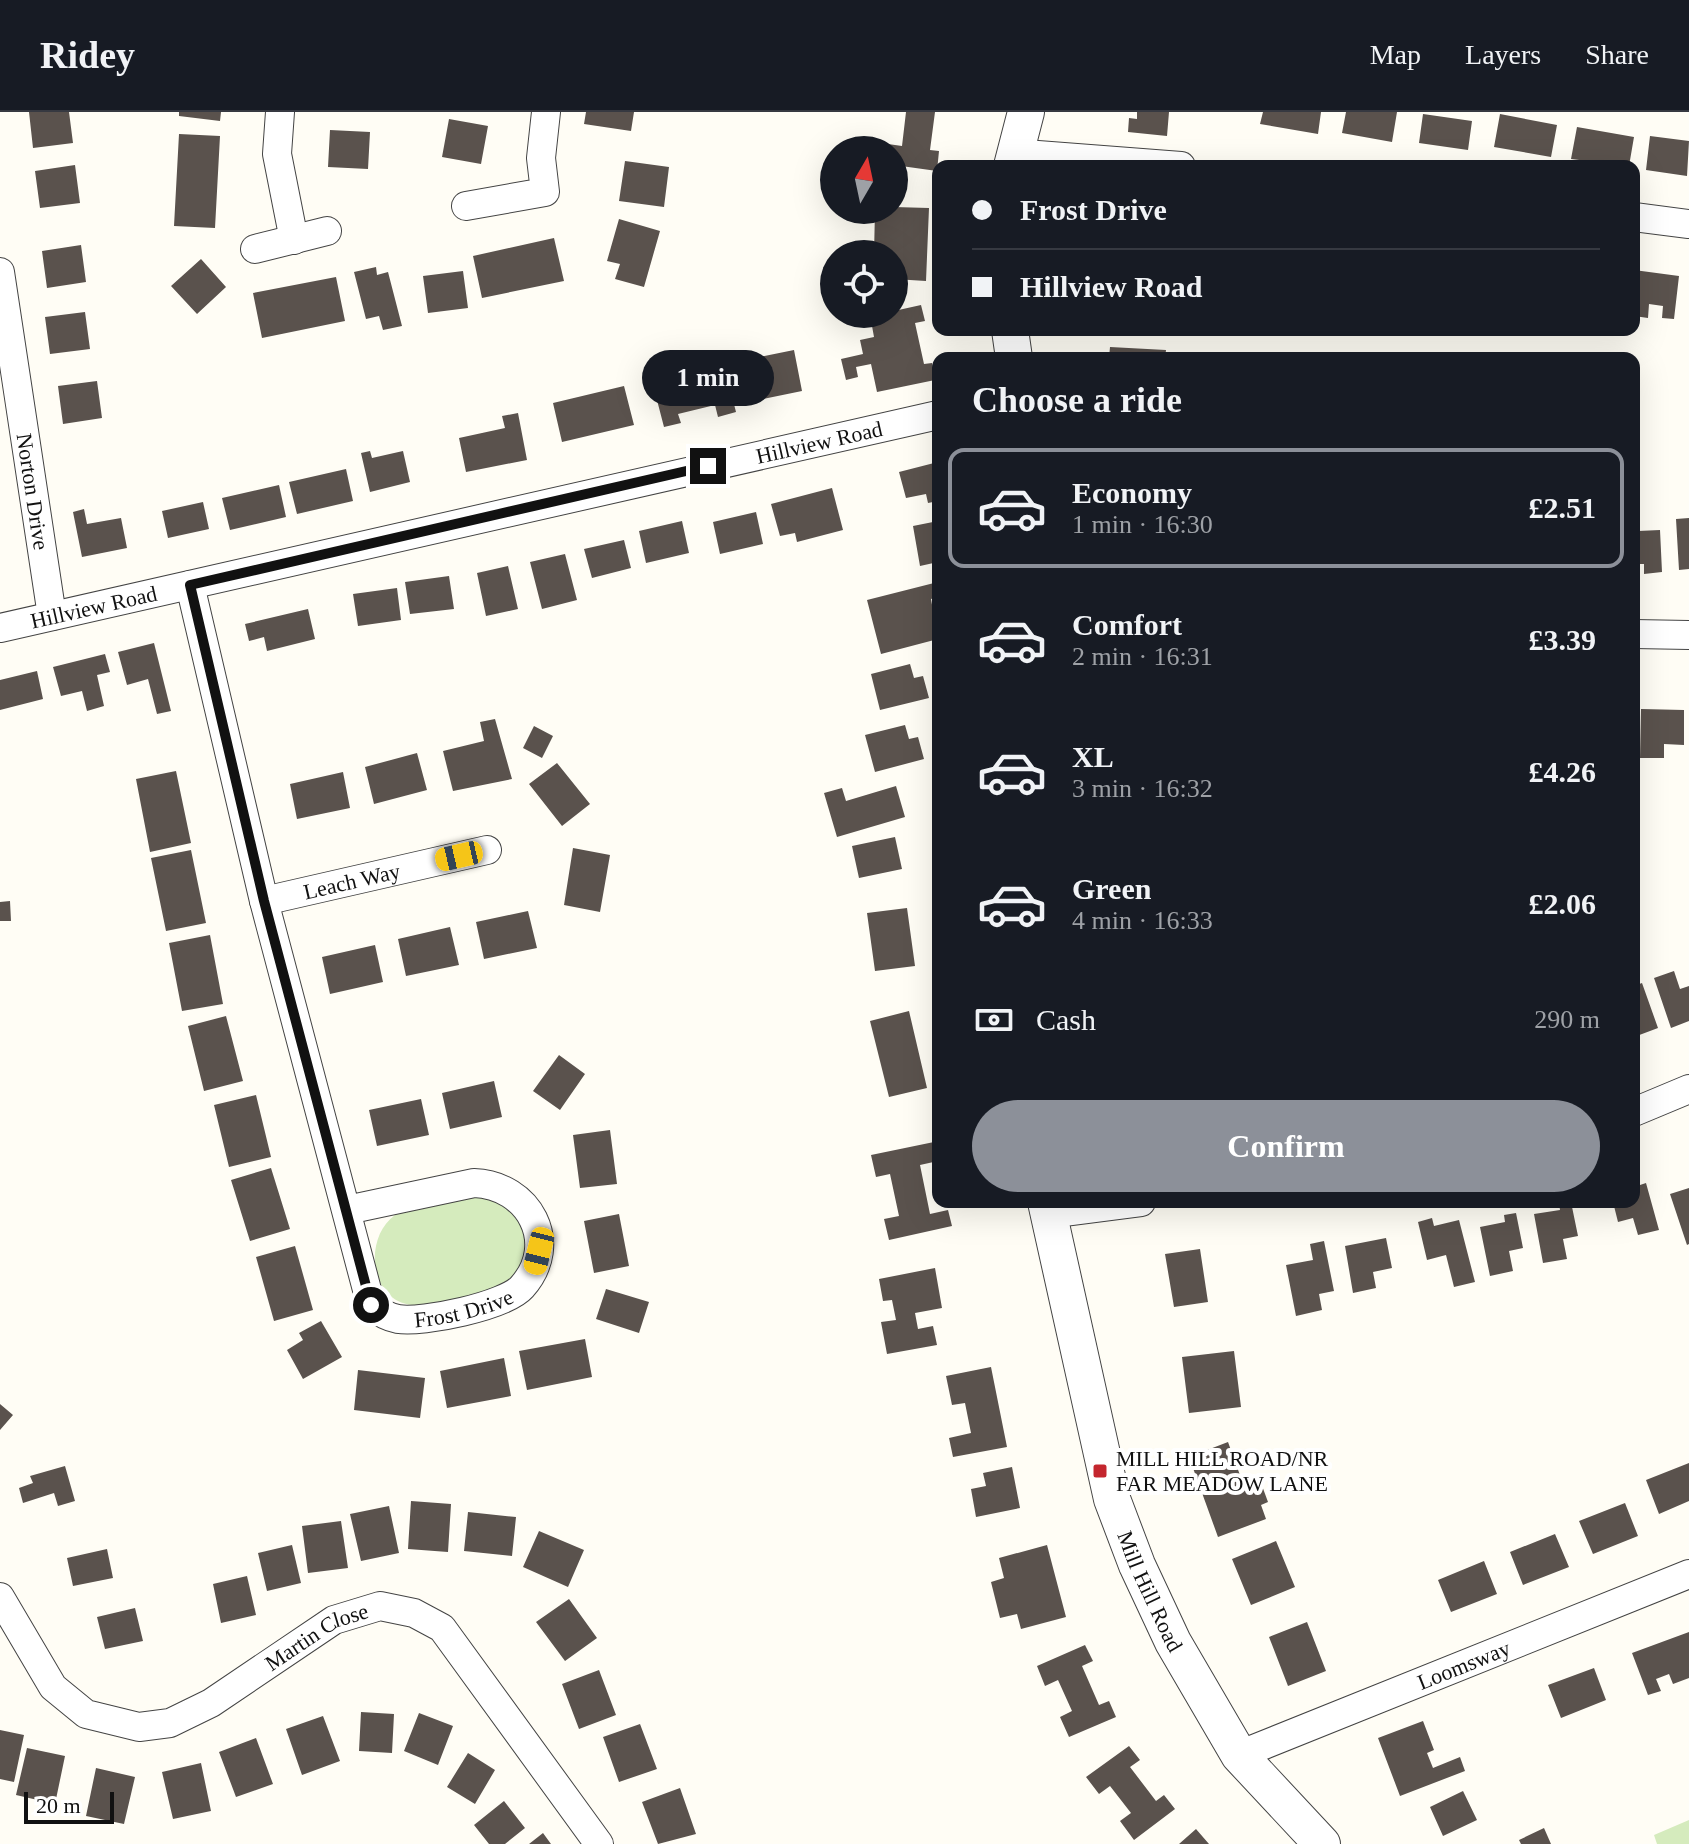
<!DOCTYPE html>
<html lang="en">
<head>
<meta charset="utf-8">
<style>
  :root { --surface:#171b24; --page:#20242c; --text:#f1f3f6; --muted:#9ea1a6; --line:#363941; --accent:#8c9099 }
  body { margin:0; font-family:"Times New Roman",serif; background:var(--page); color:var(--text); height:100vh; display:flex; flex-direction:column; font-size:30px; white-space:nowrap }
  * { box-sizing:border-box; margin:0 }
  p { font-size:26px; color:var(--muted) }
  .icon { flex:none; width:44px; height:44px; fill:none; stroke:currentColor; stroke-width:2; stroke-linecap:round; stroke-linejoin:round }
  .map { position:relative; flex:1; overflow:hidden }
  .details { position:absolute; left:932px; top:240px; width:708px; height:856px; display:flex; flex-direction:column; background:var(--surface); border-radius:16px; box-shadow:0 8px 32px #0002 }
  .details>* { flex:none }
  .guide { position:absolute; left:932px; top:48px; width:708px; height:176px; border-radius:16px; box-shadow:0 8px 32px #0002; display:grid; align-content:center; height:176px; padding:0 40px; background:var(--surface) }
  .needle { width:52px; rotate:9deg }
  .buttons { position:absolute; left:820px; top:24px; display:grid; gap:16px }
  .buttons a { display:grid; place-items:center; width:88px; height:88px; border-radius:50%; background:var(--surface); box-shadow:0 8px 32px #0002; font-size:40px }
  .scale { position:absolute; left:24px; bottom:20px; width:90px; box-sizing:border-box; padding-left:8px; border:4px solid #111; border-top:0; font-size:22px; line-height:28px; white-space:nowrap; color:#111; -webkit-text-stroke:6px #fff; paint-order:stroke }
  .end { position:absolute; width:36px; height:36px; margin:-18px; border:10px solid #111; background:#fff; box-shadow:0 0 0 4px #fff }
  .from { border-radius:50% }
  .bubble { position:absolute; height:56px; border-radius:28px; background:var(--surface); box-shadow:0 8px 32px #0002; font-size:26px; font-weight:700; line-height:56px; text-align:center }
  .car { position:absolute; width:24px; height:48px; margin:-24px -12px; border-radius:10px; box-shadow:0 0 6px 2px #0007; background:linear-gradient(#f5c518 24%,#345 0 40%,#f5c518 0 76%,#345 0 86%,#f5c518 0) }
  .guide b { display:flex; align-items:center; gap:28px; height:76px; font-size:30px }
  .guide b+b { border-top:2px solid var(--line) }
  .guide i { width:20px; height:20px; background:var(--text) }
  ul { padding:0; list-style:none }
  li { display:flex; align-items:center; gap:24px; height:120px; margin:0 16px 12px; padding:0 24px; border:4px solid transparent; border-radius:16px }
  li div { flex:1 }
  li b { display:block; font-size:30px }
  li em { font-style:normal; font-weight:700 }
  li.on { border-color:var(--accent) }
  li>.icon { width:72px; height:72px; stroke-width:1.5 }
  h2 { padding:0 40px; font-size:36px; line-height:96px }
  .pay { display:flex; align-items:center; gap:20px; height:88px; padding:0 40px; font-size:30px }
  .pay p { margin-inline-start:auto }
  .cta { display:flex; gap:16px; margin-top:auto; padding:16px 40px }
  .cta a { flex:1; height:92px; border-radius:48px; background:var(--accent); color:#fff; font-size:32px; font-weight:700; line-height:92px; text-align:center }
  header { display:flex; align-items:center; gap:48px; box-sizing:border-box; height:112px; padding:0 40px; background:var(--surface); border-bottom:2px solid var(--line) }
  header strong { font-size:38px }
  nav { display:flex; gap:44px; margin-inline-start:auto; font-size:28px }
  .map>svg:first-child { display:block }
  .green { fill:#d5ebbd }
  .building { fill:#5a524d }
  .lines { fill:none; stroke-linecap:round; stroke-linejoin:round }
  .minor-casing { stroke:#444; stroke-width:30 }
  .tertiary-casing { stroke:#444; stroke-width:38 }
  .minor { stroke:#fff; stroke-width:28 }
  .tertiary { stroke:#fff; stroke-width:36 }
  .route { stroke:#111; stroke-width:10 }
  .poi-dot { fill:#c4262e; stroke:#fff; stroke-width:3 }
  .labels { text-anchor:middle; stroke-width:8; stroke-linejoin:round; paint-order:stroke }
  .street-label { font-size:22px; fill:#111; stroke:#fff }
  .poi-label { font-size:22px; fill:#111; stroke:#fff; text-anchor:start }
</style>
</head>
<body>
<header>
<strong>Ridey</strong>
<nav><a>Map</a><a>Layers</a><a>Share</a></nav>
</header>
<div class="map">
<svg width="1689" height="1732" viewBox="0 0 1689 1732">
  <rect width="100%" height="100%" fill="#fffdf5"/>
  <path class="green" d="M472,1084C504,1089 527,1098 525,1135C524,1146 523,1155 516,1164C503,1178 432,1195 412,1193C368,1188 364,1125 395,1103C410,1093 453,1088 472,1084Z
    M1689,1708V1732H1657L1654,1723Z"/>
  <path class="building" d="M29,0H69L73,31L33,36Z
    M179,0H221L220,9L179,4Z
    M586,0H634L631,19L584,12Z
    M906,0H935L930,38L939,39L937,59L894,53V38H887L888,32L902,34Z
    M1137,0H1169L1167,24L1128,20L1129,6L1137,7Z
    M1263,0H1321L1318,22L1260,12Z
    M1346,0H1397L1392,30L1342,21Z
    M1423,2L1472,9L1468,38L1419,31Z
    M1500,2L1557,13L1551,45L1494,35Z
    M449,7L488,14L481,52L442,45Z
    M1577,15L1634,25L1629,54L1571,47Z
    M330,18L370,20L368,57L328,55Z
    M179,22L220,24L215,116L174,114Z
    M1650,24L1689,29L1687,64L1646,58Z
    M625,49L669,55L664,95L619,89Z
    M75,53L80,91L40,96L35,59Z
    M894,95L929,96L926,169L894,167V142H874L875,98H894Z
    M619,107L660,119L644,175L615,167L620,152L607,149Z
    M554,126L564,169L482,186L473,144Z
    M81,133L86,170L47,176L42,139Z
    M201,147L226,175L197,202L171,174Z
    M376,155L377,163L388,160L402,214L383,218L379,204L366,207L354,160Z
    M1634,158L1679,164L1674,207L1662,206L1663,194L1649,192L1648,206L1634,204Z
    M463,159L468,196L428,201L423,164Z
    M336,165L345,209L262,226L253,181Z
    M921,193L925,209L915,211L924,252L932,251L935,268L877,280L871,252L856,255L858,265L846,268L841,247L863,242L860,228L874,225L870,203L894,202V199Z
    M85,200L90,237L50,242L45,205Z
    M1110,235L1166,238L1165,246H1109Z
    M794,238L802,279L763,287L755,246Z
    M698,249L701,259L724,253L736,300L718,305L715,293L678,302L681,311L664,315L652,269L677,263L675,254Z
    M97,269L102,306L63,312L58,274Z
    M624,274L634,313L562,330L553,291Z
    M518,301L527,348L466,360L459,326L505,316L502,304Z
    M370,339L372,346L403,339L410,370L370,380L361,341Z
    M938,350V389L928,391L926,382L906,386L899,360Z
    M346,357L353,389L297,402L289,370Z
    M279,373L286,405L230,418L222,386Z
    M832,376L843,418L797,430L795,421L780,424L771,392Z
    M203,390L209,417L168,426L162,399Z
    M84,397L87,412L121,406L127,436L82,445L73,400Z
    M756,400L763,432L720,442L713,410Z
    M1634,401H1637L1638,419L1660,418L1662,460L1644,462V452H1634Z
    M1689,406V457L1679,458L1676,407Z
    M682,409L689,441L646,451L639,419Z
    M938,409V450L920,454L913,414Z
    M624,428L631,456L592,466L584,437Z
    M565,442L577,488L542,497L530,450Z
    M508,454L518,497L486,504L477,461Z
    M449,464L454,497L410,502L405,470Z
    M938,470V485L931,487L938,527L881,542L867,488Z
    M397,476L401,508L358,514L353,482Z
    M308,497L315,527L267,539L264,525L249,529L245,512Z
    M154,531L171,599L157,602L148,567L127,573L118,540Z
    M105,542L110,560L97,563L104,594L87,599L82,579L61,584L53,555Z
    M910,552L914,566L923,564L929,586L880,598L871,562Z
    M37,559L43,587L0,598V568Z
    M1641,597L1684,598V633L1664,632V646H1640Z
    M495,607L512,667L453,679L443,639L484,629L480,610Z
    M905,613L909,627L918,625L924,647L875,660L865,623Z
    M534,614L553,624L542,646L523,636Z
    M417,641L427,678L374,692L365,655Z
    M557,651L590,692L562,714L529,672Z
    M176,659L191,731L150,740L136,667Z
    M343,660L350,696L297,707L290,672Z
    M896,674L905,705L837,725L824,681L842,676L846,689Z
    M895,725L902,757L859,766L852,734Z
    M573,736L610,743L600,800L564,793Z
    M191,738L206,811L166,819L151,746Z
    M10,789L11,809H0V790Z
    M907,796L915,854L875,859L867,801Z
    M528,799L537,836L484,847L476,810Z
    M450,815L459,853L406,864L398,827Z
    M210,823L223,892L182,899L169,831Z
    M375,833L383,870L330,882L322,845Z
    M1674,859L1680,877L1689,874V909L1671,916L1654,866Z
    M1642,871L1658,916L1634,925V874Z
    M909,899L927,976L889,985L870,909Z
    M226,904L243,969L204,979L188,914Z
    M559,943L585,962L560,998L533,979Z
    M494,969L502,1005L450,1017L442,981Z
    M256,983L271,1045L229,1055L214,993Z
    M421,987L429,1023L377,1034L369,998Z
    M610,1018L617,1072L580,1076L573,1023Z
    M934,1030L938,1049L920,1053L930,1102L948,1098L952,1114L889,1128L884,1107L899,1104L890,1062L876,1065L871,1043Z
    M271,1056L290,1117L250,1129L231,1068Z
    M1646,1071L1659,1118L1638,1123L1633,1106L1618,1110L1613,1090H1634V1075Z
    M1689,1076V1132L1687,1133L1670,1082Z
    M1563,1090H1571L1578,1124L1563,1127L1567,1147L1543,1151L1534,1102L1560,1098L1559,1091Z
    M1516,1101L1523,1136L1509,1139L1513,1159L1490,1164L1480,1115L1505,1110L1504,1103Z
    M619,1102L629,1154L594,1161L584,1109Z
    M1432,1106L1434,1114L1459,1108L1475,1170L1454,1175L1446,1143L1427,1148L1418,1110Z
    M1386,1126L1392,1156L1373,1160L1376,1176L1353,1181L1345,1134Z
    M1324,1129L1334,1179L1319,1182L1322,1198L1296,1204L1286,1153L1313,1148L1310,1132Z
    M295,1134L313,1198L274,1209L256,1145Z
    M1200,1137L1208,1190L1174,1195L1165,1142Z
    M935,1156L942,1196L915,1201L918,1217L933,1214L937,1233L887,1242L881,1210L896,1208L892,1188L883,1189L879,1167Z
    M606,1177L649,1190L639,1221L596,1207Z
    M321,1209L342,1245L303,1267L287,1238L303,1228L299,1221Z
    M585,1227L592,1265L527,1278L519,1239Z
    M1234,1239L1241,1295L1189,1301L1182,1245Z
    M504,1246L511,1284L447,1296L440,1259Z
    M991,1255L1007,1335L953,1345L949,1326L971,1321L965,1291L952,1293L946,1264Z
    M358,1258L425,1266L420,1306L354,1298Z
    M0,1292L13,1303L0,1318Z
    M1228,1330L1245,1377L1261,1371L1268,1390L1261,1393L1266,1407L1218,1425L1189,1345Z
    M1689,1351V1389L1659,1402L1646,1368Z
    M65,1354L75,1389L58,1394L54,1381L23,1391L19,1376L33,1371L30,1364Z
    M1012,1355L1020,1396L976,1405L971,1377L986,1374L983,1361Z
    M411,1389L451,1392L448,1440L408,1437Z
    M1625,1391L1638,1424L1593,1442L1579,1409Z
    M389,1394L399,1441L361,1449L350,1402Z
    M468,1400L516,1405L512,1444L464,1439Z
    M341,1409L348,1456L308,1461L302,1414Z
    M539,1419L584,1438L568,1475L523,1455Z
    M1555,1422L1569,1455L1523,1473L1510,1440Z
    M1276,1429L1295,1475L1251,1493L1232,1447Z
    M292,1433L301,1471L267,1479L258,1441Z
    M1047,1433L1066,1505L1021,1517L1017,1502L1000,1506L991,1470L1004,1466L999,1446Z
    M107,1437L113,1466L73,1474L67,1446Z
    M1484,1449L1497,1482L1451,1500L1438,1468Z
    M247,1464L256,1503L221,1511L213,1472Z
    M569,1487L597,1526L565,1549L536,1510Z
    M135,1496L143,1529L105,1537L97,1505Z
    M1307,1510L1326,1559L1288,1574L1269,1525Z
    M1689,1520V1566L1673,1572L1669,1562L1656,1567L1661,1579L1648,1583L1632,1541Z
    M1085,1533L1093,1549L1082,1554L1099,1593L1109,1589L1116,1605L1069,1625L1060,1605L1072,1599L1058,1568L1045,1574L1037,1554Z
    M1594,1556L1606,1588L1561,1606L1548,1573Z
    M599,1558L616,1603L579,1617L562,1572Z
    M361,1600L394,1602L392,1641L359,1639Z
    M419,1601L453,1614L438,1653L404,1639Z
    M323,1604L340,1649L302,1663L286,1617Z
    M1423,1609L1434,1638L1427,1641L1433,1656L1460,1645L1465,1659L1400,1684L1378,1626Z
    M640,1612L657,1657L619,1670L603,1625Z
    M0,1618L24,1623L14,1670L0,1667Z
    M256,1626L273,1672L236,1685L219,1640Z
    M1129,1634L1140,1648L1130,1655L1156,1689L1164,1683L1175,1697L1134,1728L1120,1709L1131,1701L1110,1674L1099,1682L1086,1665Z
    M27,1636L65,1644L55,1692L16,1683Z
    M468,1641L495,1658L475,1692L447,1675Z
    M201,1651L211,1699L173,1707L162,1660Z
    M96,1656L135,1665L124,1712L86,1704Z
    M680,1676L696,1722L658,1732L642,1690Z
    M1463,1679L1477,1708L1443,1724L1430,1695Z
    M504,1689L525,1716L505,1732H489L474,1713Z
    M1544,1716L1551,1732H1521L1519,1728Z
    M1196,1717L1209,1732H1179Z
    M543,1721L551,1732H529Z"/>
  <g class="lines">
    <g class="minor-casing">
      <g id="minor">
        <path d="M280,0L277,42L294,128"/>
        <path d="M1013,41L1181,54"/>
        <path d="M466,94L545,80L541,46L546,0"/>
        <path d="M1634,105L1689,112"/>
        <path d="M255,137L327,119"/>
        <path id="s1" d="M0,160L52,504"/>
        <path id="s2" d="M190,473L264,789L371,1193C379,1200 387,1205 398,1207C423,1211 505,1194 522,1175C561,1131 529,1073 474,1071L347,1098"/>
        <path id="s3" d="M0,516L938,303"/>
        <path d="M1634,522L1689,523"/>
        <path id="s4" d="M264,789L487,738"/>
        <path d="M1634,1000L1689,977"/>
        <path d="M1048,1102L1141,1090"/>
        <path id="s5" d="M0,1485L53,1575L86,1602L139,1615L170,1611L211,1591L334,1508L380,1494L414,1501L442,1516L599,1732"/>
        <path id="s6" d="M1239,1643L1689,1462"/>
      </g>
    </g>
    <g class="tertiary-casing">
      <g id="tertiary">
        <path d="M1012,54L1026,0"/>
        <path d="M1010,218L1014,246"/>
        <path id="s7" d="M1046,1090L1112,1387L1137,1453L1173,1530L1239,1643L1322,1732"/>
      </g>
    </g>
    <use href="#minor" class="minor"/>
    <use href="#tertiary" class="tertiary"/>
  </g>
  <g class="lines">
    <path class="route" d="M371,1193L264,789L190,473L708,354"/>
  </g>
  <rect class="poi-dot" x="1092" y="1351" width="16" height="16" rx="4"/>
  <g class="labels">
    <g class="street-label">
      <text dy="8" stroke="none"><textPath href="#s3" startOffset="840">Hillview Road</textPath></text>
      <text dy="8" stroke="none"><textPath href="#s1" startOffset="222">Norton Drive</textPath></text>
      <text dy="8" stroke="none"><textPath href="#s3" startOffset="96">Hillview Road</textPath></text>
      <text dy="8" stroke="none"><textPath href="#s4" startOffset="90">Leach Way</textPath></text>
      <text dy="8" stroke="none"><textPath href="#s2" startOffset="840">Frost Drive</textPath></text>
      <text dy="8" stroke="none"><textPath href="#s7" startOffset="404">Mill Hill Road</textPath></text>
      <text dy="8" stroke="none"><textPath href="#s5" startOffset="404">Martin Close</textPath></text>
      <text dy="8" stroke="none"><textPath href="#s6" startOffset="242">Loomsway</textPath></text>
    </g>
    <g class="poi-label">
      <text x="1116" y="1354">MILL HILL ROAD/NR<tspan x="1116" dy="25">FAR MEADOW LANE</tspan></text>
    </g>
  </g>
</svg>
<div class="buttons">
<a><svg class="needle" viewBox="-14 -14 28 28"><path d="M0-13l5 13h-10z" fill="#e53935"/><path d="M0 13l5-13h-10z" fill="#9ea1a6"/></svg></a>
<a><svg class="icon" aria-label="locate" viewBox="0 0 24 24"><circle cx="12" cy="12" r="6"/><path d="M12 2v4M12 18v4M2 12h4M18 12h4"/></svg></a>
</div>
<div class="scale">20 m</div>
<i class="end from" style="left:371px;top:1193px"></i>
<i class="end" style="left:708px;top:354px"></i>
<div class="bubble" style="left:642px;top:238px;width:132px">1 min</div>
<i class="car" style="left:459px;top:744px;rotate:257deg"></i>
<i class="car" style="left:539px;top:1139px;rotate:194deg"></i>
<div class="guide">
<b><i class="from"></i>Frost Drive</b>
<b><i></i>Hillview Road</b>
</div>
<section class="details">
<h2>Choose a ride</h2>
<ul>
<li class="on"><svg class="icon" aria-label="car" viewBox="0 0 24 24"><path d="M5 17H2v-5l4-1 3-4h7l3 4 3 1v5h-3M9 17h6M6 11h13"/><circle cx="7" cy="17" r="2"/><circle cx="17" cy="17" r="2"/></svg><div><b>Economy</b><p>1 min · 16:30</p></div><em>£2.51</em></li>
<li><svg class="icon" aria-label="car" viewBox="0 0 24 24"><path d="M5 17H2v-5l4-1 3-4h7l3 4 3 1v5h-3M9 17h6M6 11h13"/><circle cx="7" cy="17" r="2"/><circle cx="17" cy="17" r="2"/></svg><div><b>Comfort</b><p>2 min · 16:31</p></div><em>£3.39</em></li>
<li><svg class="icon" aria-label="car" viewBox="0 0 24 24"><path d="M5 17H2v-5l4-1 3-4h7l3 4 3 1v5h-3M9 17h6M6 11h13"/><circle cx="7" cy="17" r="2"/><circle cx="17" cy="17" r="2"/></svg><div><b>XL</b><p>3 min · 16:32</p></div><em>£4.26</em></li>
<li><svg class="icon" aria-label="car" viewBox="0 0 24 24"><path d="M5 17H2v-5l4-1 3-4h7l3 4 3 1v5h-3M9 17h6M6 11h13"/><circle cx="7" cy="17" r="2"/><circle cx="17" cy="17" r="2"/></svg><div><b>Green</b><p>4 min · 16:33</p></div><em>£2.06</em></li>
</ul>
<div class="pay"><svg class="icon" aria-label="cash" viewBox="0 0 24 24"><path d="M3 7h18v10H3z"/><circle cx="12" cy="12" r="2"/></svg>Cash<p>290 m</p></div>
<div class="cta"><a>Confirm</a></div>
</section>
</div>
</body>
</html>
